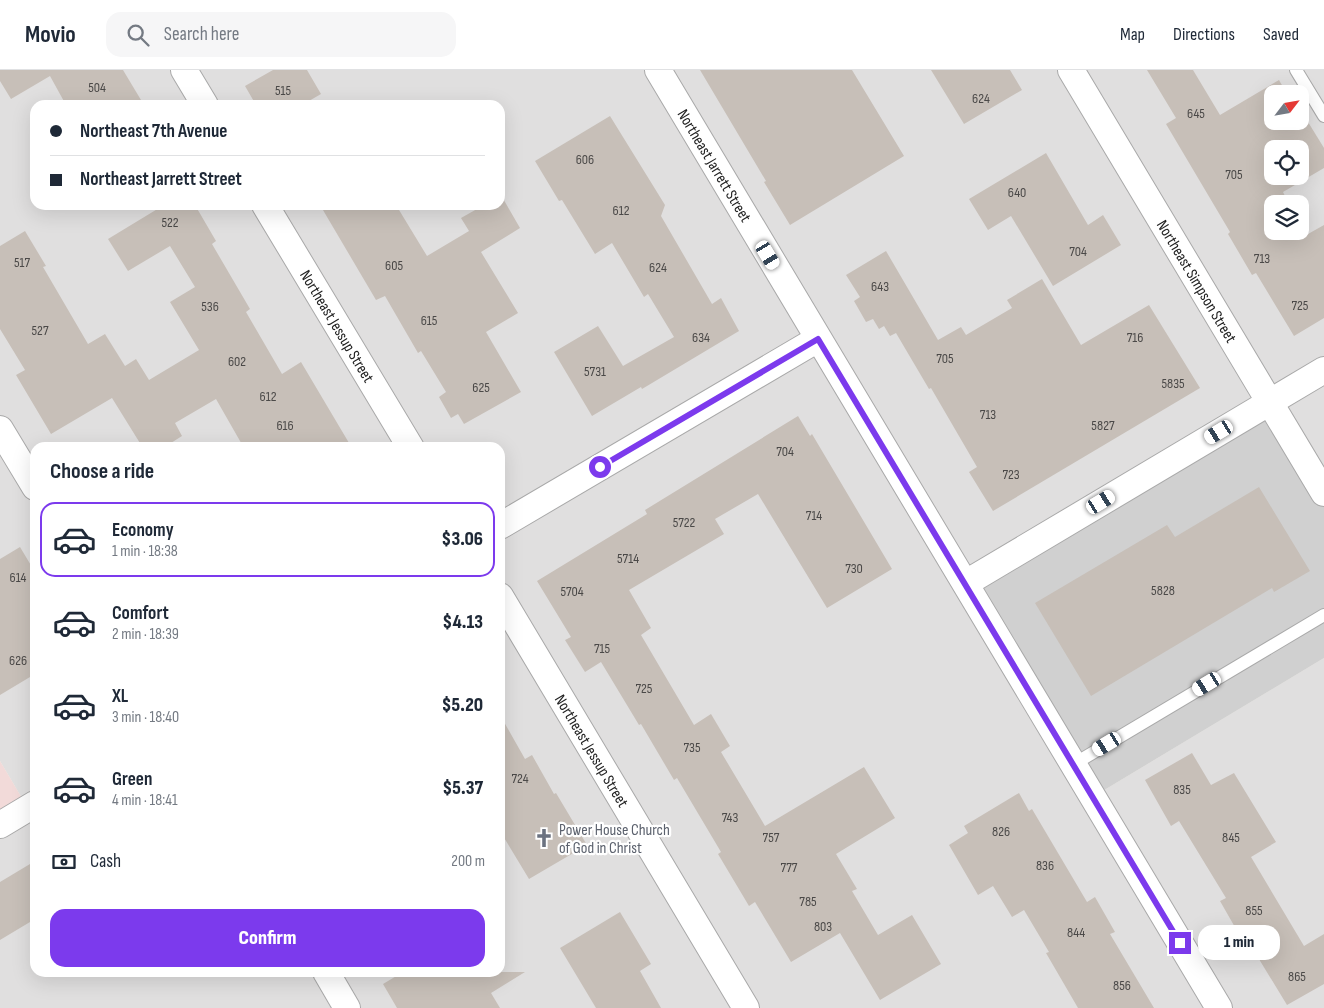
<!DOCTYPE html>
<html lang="en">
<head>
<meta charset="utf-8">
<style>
  :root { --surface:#fff; --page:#f6f6f7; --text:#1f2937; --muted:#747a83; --line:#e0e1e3; --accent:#7c3aed }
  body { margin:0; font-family:"Sofia Sans Condensed",sans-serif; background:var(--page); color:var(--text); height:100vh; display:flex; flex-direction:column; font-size:19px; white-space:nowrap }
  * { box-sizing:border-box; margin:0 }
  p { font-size:16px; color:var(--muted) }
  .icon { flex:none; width:28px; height:28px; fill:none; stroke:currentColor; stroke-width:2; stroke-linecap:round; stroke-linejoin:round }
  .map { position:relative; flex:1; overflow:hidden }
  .drawer { position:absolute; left:30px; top:372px; width:475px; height:535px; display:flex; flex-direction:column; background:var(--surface); border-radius:15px; box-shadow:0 5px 20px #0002 }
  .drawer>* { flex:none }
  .banner { position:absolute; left:30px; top:30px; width:475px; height:110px; border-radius:15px; box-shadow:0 5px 20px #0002; display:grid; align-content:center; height:110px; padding:0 20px; background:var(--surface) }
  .needle { width:32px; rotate:59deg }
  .fabs { position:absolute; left:1264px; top:15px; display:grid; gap:10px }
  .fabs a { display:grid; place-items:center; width:45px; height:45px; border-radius:10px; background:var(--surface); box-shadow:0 5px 20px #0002; font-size:25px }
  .end { position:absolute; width:22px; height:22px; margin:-11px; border:6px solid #7c3aed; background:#fff; box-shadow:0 0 0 2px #fff }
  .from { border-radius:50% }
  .bubble { position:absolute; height:35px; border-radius:15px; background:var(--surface); box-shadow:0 5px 20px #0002; font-size:16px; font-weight:800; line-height:35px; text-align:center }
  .car { position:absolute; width:15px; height:30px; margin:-15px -8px; border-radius:6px; box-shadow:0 0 4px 1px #0007; background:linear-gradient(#fff 24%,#345 0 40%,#fff 0 76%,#345 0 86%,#fff 0) }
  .banner b { display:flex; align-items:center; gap:18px; height:48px; font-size:19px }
  .banner b+b { border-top:1px solid var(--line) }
  .banner i { width:12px; height:12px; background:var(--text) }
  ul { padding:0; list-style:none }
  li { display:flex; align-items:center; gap:15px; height:75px; margin:0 10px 8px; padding:0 10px; border:2px solid transparent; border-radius:15px }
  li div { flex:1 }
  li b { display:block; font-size:19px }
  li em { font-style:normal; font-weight:800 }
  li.on { border-color:var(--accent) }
  li>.icon { width:45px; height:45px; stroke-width:1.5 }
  h2 { padding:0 20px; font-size:22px; line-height:60px }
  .pay { display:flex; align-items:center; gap:12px; height:55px; padding:0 20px; font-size:19px }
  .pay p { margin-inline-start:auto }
  .button { display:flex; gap:10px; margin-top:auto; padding:10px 20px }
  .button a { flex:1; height:58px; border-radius:15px; background:var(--accent); color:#fff; font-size:20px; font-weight:800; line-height:58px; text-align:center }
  header { display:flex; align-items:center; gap:30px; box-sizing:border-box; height:70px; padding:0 25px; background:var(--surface); border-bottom:1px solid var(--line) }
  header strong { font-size:24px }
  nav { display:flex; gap:28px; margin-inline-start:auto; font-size:18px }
  .search { width:350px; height:45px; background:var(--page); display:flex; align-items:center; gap:12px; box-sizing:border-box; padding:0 18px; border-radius:15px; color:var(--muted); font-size:19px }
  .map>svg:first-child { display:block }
  .residential { fill:#e0dfdf; fill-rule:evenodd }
  .commercial { fill:#f2dad9 }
  .religious { fill:#d0d0d0 }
  .building { fill:#c7bfb8; fill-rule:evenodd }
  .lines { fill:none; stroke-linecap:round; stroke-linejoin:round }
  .lane-casing { stroke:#a9a9a9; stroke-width:14 }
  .street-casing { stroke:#a9a9a9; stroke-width:28 }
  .lane { stroke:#fff; stroke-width:12 }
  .street { stroke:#fff; stroke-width:26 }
  .route { stroke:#7c3aed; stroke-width:6 }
  .labels { text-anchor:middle; stroke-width:4.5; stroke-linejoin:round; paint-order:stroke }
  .number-label { font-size:14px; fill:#4b4948 }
  .street-label { font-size:16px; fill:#222; stroke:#fff }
  .worship-label { font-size:16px; fill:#5b616d; stroke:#fff; text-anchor:start }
</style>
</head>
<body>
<header>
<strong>Movio</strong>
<div class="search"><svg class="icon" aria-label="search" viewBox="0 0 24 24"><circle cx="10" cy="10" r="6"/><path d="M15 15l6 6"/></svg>Search here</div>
<nav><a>Map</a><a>Directions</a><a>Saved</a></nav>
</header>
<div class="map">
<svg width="1324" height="938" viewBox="0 0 1324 938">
  <rect width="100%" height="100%" fill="#f2efe9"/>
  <path class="residential" d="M0,0H1324V430L1096,725L1324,588V938H0V750L26,735L0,691ZM1272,24H1300V51H1272ZM35,35H500V135H35ZM1272,79H1300V106H1272ZM1272,134H1300V161H1272ZM35,378H500V902H35Z"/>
  <path class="commercial" d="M0,691L26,735L0,750Z"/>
  <path class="religious" d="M1269,337L1324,430V588L1096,725L971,515Z"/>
  <path class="building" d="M0,0H123L144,35H66L50,6L11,29L0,11Z
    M273,0H307L321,24L302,35H256L245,16Z
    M700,0H852L904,86L790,155L764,112L766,111Z
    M931,0H1010L1022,20L964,54Z
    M1147,0H1193L1220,45L1279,10L1287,24H1272V51H1300V45L1305,54L1308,52L1324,78V98L1283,122L1289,134H1272V161H1300V151L1308,164L1324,155V248L1294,266L1256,203L1252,205L1228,164L1230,162L1166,54L1176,48ZM1272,79H1300V106H1272Z
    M610,46L665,135L661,146L712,234L721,228L739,261L642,319L641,317L592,346L554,282L598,256L623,296L674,267L648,224L644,227L612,173L595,184L562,130L559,131L535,91Z
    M1046,83L1088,155L1103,145L1121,175L1053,216L1011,146L988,160L969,129Z
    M501,125L520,158L481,182L518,243L486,262L521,322L464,354L458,344L451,348L439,327L446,322L421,281L418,283L385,226L376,230L320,135H396L427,186L469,161L461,148L484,135H500Z
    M164,135H195L216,171L212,174L250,239L246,242L282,304L301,292L352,378H244L216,329L175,353L182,366L163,378H143L112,328L51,364L16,305L25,300L0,259V176L25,161L46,196L43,197L88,274L105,264L125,296L136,289L149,310L199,280L170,232L195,217L170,176L128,201L108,169Z
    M886,181L938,270L961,257L966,265L1012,238L1007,230L1042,209L1081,275L1149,235L1200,318L993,441L969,402L977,397L931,318L929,319L896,263L890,266L884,256L879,259L873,249L866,252L854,231L860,227L846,205Z
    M798,346L810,366L812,364L892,499L827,538L758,424L715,449L724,464L629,520L651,558L641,565L694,655L711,644L730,676L721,682L765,756L864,697L895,748L836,784L857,819L852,821L878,865L912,845L941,894L880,930L840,863L791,892L755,832L749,836L718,784L721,782L677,708L674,710L641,654L639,655L601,592L585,602L565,570L571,567L537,511L647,444L645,440Z
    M1259,417L1310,501L1274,522L1272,518L1091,626L1035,533L1167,455L1175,467Z
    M20,477L35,502V604L0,625V489Z
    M500,645L525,689L532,685L554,724L556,723L587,775L529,809L500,761Z
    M1192,683L1211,715L1234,703L1276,772L1251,787L1304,876L1324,864V914L1287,935L1248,871L1244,873L1220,831L1226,828L1179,751L1171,756L1145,710Z
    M1019,723L1029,741L1032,739L1087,832L1095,827L1115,862L1110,864L1154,938H1078L1046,883L1049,882L1024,840L1012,847L993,816L978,825L949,775L968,763L964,756Z
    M35,791V849L0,870V812Z
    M620,842L651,894L640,901L661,938H596L560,878Z
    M403,902H525L491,923L500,938H397L383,914Z"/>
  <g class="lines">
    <g class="lane-casing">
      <path id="lane" d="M1296,0L1324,46
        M1074,694L1324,545"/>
    </g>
    <g class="street-casing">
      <g id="street">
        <path d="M184,0L205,35"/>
        <path id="s1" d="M658,0L1219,938"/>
        <path id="s2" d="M1071,0L1324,423"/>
        <path id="s3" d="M265,135L411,378"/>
        <path d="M0,359L35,417"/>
        <path d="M500,456L818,269"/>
        <path d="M966,513L1324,300"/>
        <path id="s4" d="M500,526L746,938"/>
        <path d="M0,755L35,734"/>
        <path d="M326,902L347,938"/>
      </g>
    </g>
    <use href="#lane" class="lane"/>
    <use href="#street" class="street"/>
  </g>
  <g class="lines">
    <path class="route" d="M600,397L818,269L1180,873"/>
  </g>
  <defs>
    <g id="church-bare" transform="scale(1.5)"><path d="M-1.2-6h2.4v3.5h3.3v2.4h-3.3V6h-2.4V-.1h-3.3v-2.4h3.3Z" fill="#6b7280" stroke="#fff" stroke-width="2.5" paint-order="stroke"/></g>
  </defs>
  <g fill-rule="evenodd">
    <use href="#church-bare" x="544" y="768"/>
  </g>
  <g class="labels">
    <g class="number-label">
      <text x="97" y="22">504</text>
      <text x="283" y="25">515</text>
      <text x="981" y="33">624</text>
      <text x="1196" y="48">645</text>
      <text x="585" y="94">606</text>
      <text x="1234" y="109">705</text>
      <text x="1017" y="127">640</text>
      <text x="621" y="145">612</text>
      <text x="170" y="157">522</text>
      <text x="1078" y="186">704</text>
      <text x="1262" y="193">713</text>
      <text x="22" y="197">517</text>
      <text x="394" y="200">605</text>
      <text x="658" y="202">624</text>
      <text x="880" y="221">643</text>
      <text x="1300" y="240">725</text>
      <text x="210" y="241">536</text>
      <text x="429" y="255">615</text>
      <text x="40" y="265">527</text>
      <text x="701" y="272">634</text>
      <text x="1135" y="272">716</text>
      <text x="945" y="293">705</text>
      <text x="237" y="296">602</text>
      <text x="595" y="306">5731</text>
      <text x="1173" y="318">5835</text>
      <text x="481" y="322">625</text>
      <text x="268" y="331">612</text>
      <text x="988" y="349">713</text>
      <text x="285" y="360">616</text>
      <text x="1103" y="360">5827</text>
      <text x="785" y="386">704</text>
      <text x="1011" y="409">723</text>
      <text x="814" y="450">714</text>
      <text x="684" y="457">5722</text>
      <text x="628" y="493">5714</text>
      <text x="854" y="503">730</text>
      <text x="18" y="512">614</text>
      <text x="1163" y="525">5828</text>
      <text x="572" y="526">5704</text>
      <text x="602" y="583">715</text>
      <text x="18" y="595">626</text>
      <text x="644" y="623">725</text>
      <text x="692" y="682">735</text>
      <text x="520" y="713">724</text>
      <text x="1182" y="724">835</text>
      <text x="730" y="752">743</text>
      <text x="1001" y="766">826</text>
      <text x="771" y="772">757</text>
      <text x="1231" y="772">845</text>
      <text x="1045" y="800">836</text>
      <text x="789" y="802">777</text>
      <text x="808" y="836">785</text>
      <text x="1254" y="845">855</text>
      <text x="823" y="861">803</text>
      <text x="1076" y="867">844</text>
      <text x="1297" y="911">865</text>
      <text x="1122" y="920">856</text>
    </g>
    <g class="street-label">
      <text dy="6" stroke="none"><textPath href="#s1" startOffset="111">Northeast Jarrett Street</textPath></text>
      <text dy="6" stroke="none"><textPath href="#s2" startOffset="246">Northeast Simpson Street</textPath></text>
      <text dy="6" stroke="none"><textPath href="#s3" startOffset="141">Northeast Jessup Street</textPath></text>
      <text dy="6" stroke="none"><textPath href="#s4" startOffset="180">Northeast Jessup Street</textPath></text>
    </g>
    <g class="worship-label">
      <text x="559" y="765">Power House Church<tspan x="559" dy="18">of God in Christ</tspan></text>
    </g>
  </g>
</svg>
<div class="fabs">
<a><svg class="needle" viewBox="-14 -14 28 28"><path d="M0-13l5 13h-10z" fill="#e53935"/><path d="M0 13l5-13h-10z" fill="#747a83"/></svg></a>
<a><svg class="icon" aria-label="locate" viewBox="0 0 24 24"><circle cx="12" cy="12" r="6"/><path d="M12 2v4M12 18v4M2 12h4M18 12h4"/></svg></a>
<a><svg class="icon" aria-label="layers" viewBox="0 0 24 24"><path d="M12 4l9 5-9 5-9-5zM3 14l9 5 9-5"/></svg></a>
</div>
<i class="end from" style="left:600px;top:397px"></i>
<i class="end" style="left:1180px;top:873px"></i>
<div class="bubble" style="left:1198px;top:855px;width:82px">1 min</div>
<i class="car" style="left:768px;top:185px;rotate:149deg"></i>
<i class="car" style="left:1219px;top:362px;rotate:239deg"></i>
<i class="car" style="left:1101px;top:432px;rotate:59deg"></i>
<i class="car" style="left:1207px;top:614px;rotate:239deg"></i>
<i class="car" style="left:1107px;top:674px;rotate:239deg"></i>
<div class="banner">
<b><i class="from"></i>Northeast 7th Avenue</b>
<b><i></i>Northeast Jarrett Street</b>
</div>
<section class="drawer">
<h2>Choose a ride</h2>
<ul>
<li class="on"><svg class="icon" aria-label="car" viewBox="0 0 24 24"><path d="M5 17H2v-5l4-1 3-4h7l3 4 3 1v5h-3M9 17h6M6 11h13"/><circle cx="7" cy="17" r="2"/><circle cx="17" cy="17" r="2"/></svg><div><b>Economy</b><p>1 min · 18:38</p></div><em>$3.06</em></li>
<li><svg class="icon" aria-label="car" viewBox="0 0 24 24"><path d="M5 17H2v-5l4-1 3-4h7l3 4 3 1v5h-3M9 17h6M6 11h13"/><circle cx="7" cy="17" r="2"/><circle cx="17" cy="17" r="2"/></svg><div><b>Comfort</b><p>2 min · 18:39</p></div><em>$4.13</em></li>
<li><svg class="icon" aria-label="car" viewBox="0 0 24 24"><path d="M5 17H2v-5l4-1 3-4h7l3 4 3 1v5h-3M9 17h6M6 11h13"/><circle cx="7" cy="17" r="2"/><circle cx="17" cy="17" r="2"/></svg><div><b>XL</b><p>3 min · 18:40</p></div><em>$5.20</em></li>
<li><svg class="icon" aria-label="car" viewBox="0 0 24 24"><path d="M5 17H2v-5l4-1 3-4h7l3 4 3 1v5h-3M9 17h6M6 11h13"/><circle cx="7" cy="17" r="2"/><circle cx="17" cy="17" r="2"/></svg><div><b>Green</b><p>4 min · 18:41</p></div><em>$5.37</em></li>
</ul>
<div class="pay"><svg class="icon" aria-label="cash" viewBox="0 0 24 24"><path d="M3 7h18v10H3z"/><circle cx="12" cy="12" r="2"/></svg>Cash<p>200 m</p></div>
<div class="button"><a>Confirm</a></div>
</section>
</div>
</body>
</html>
